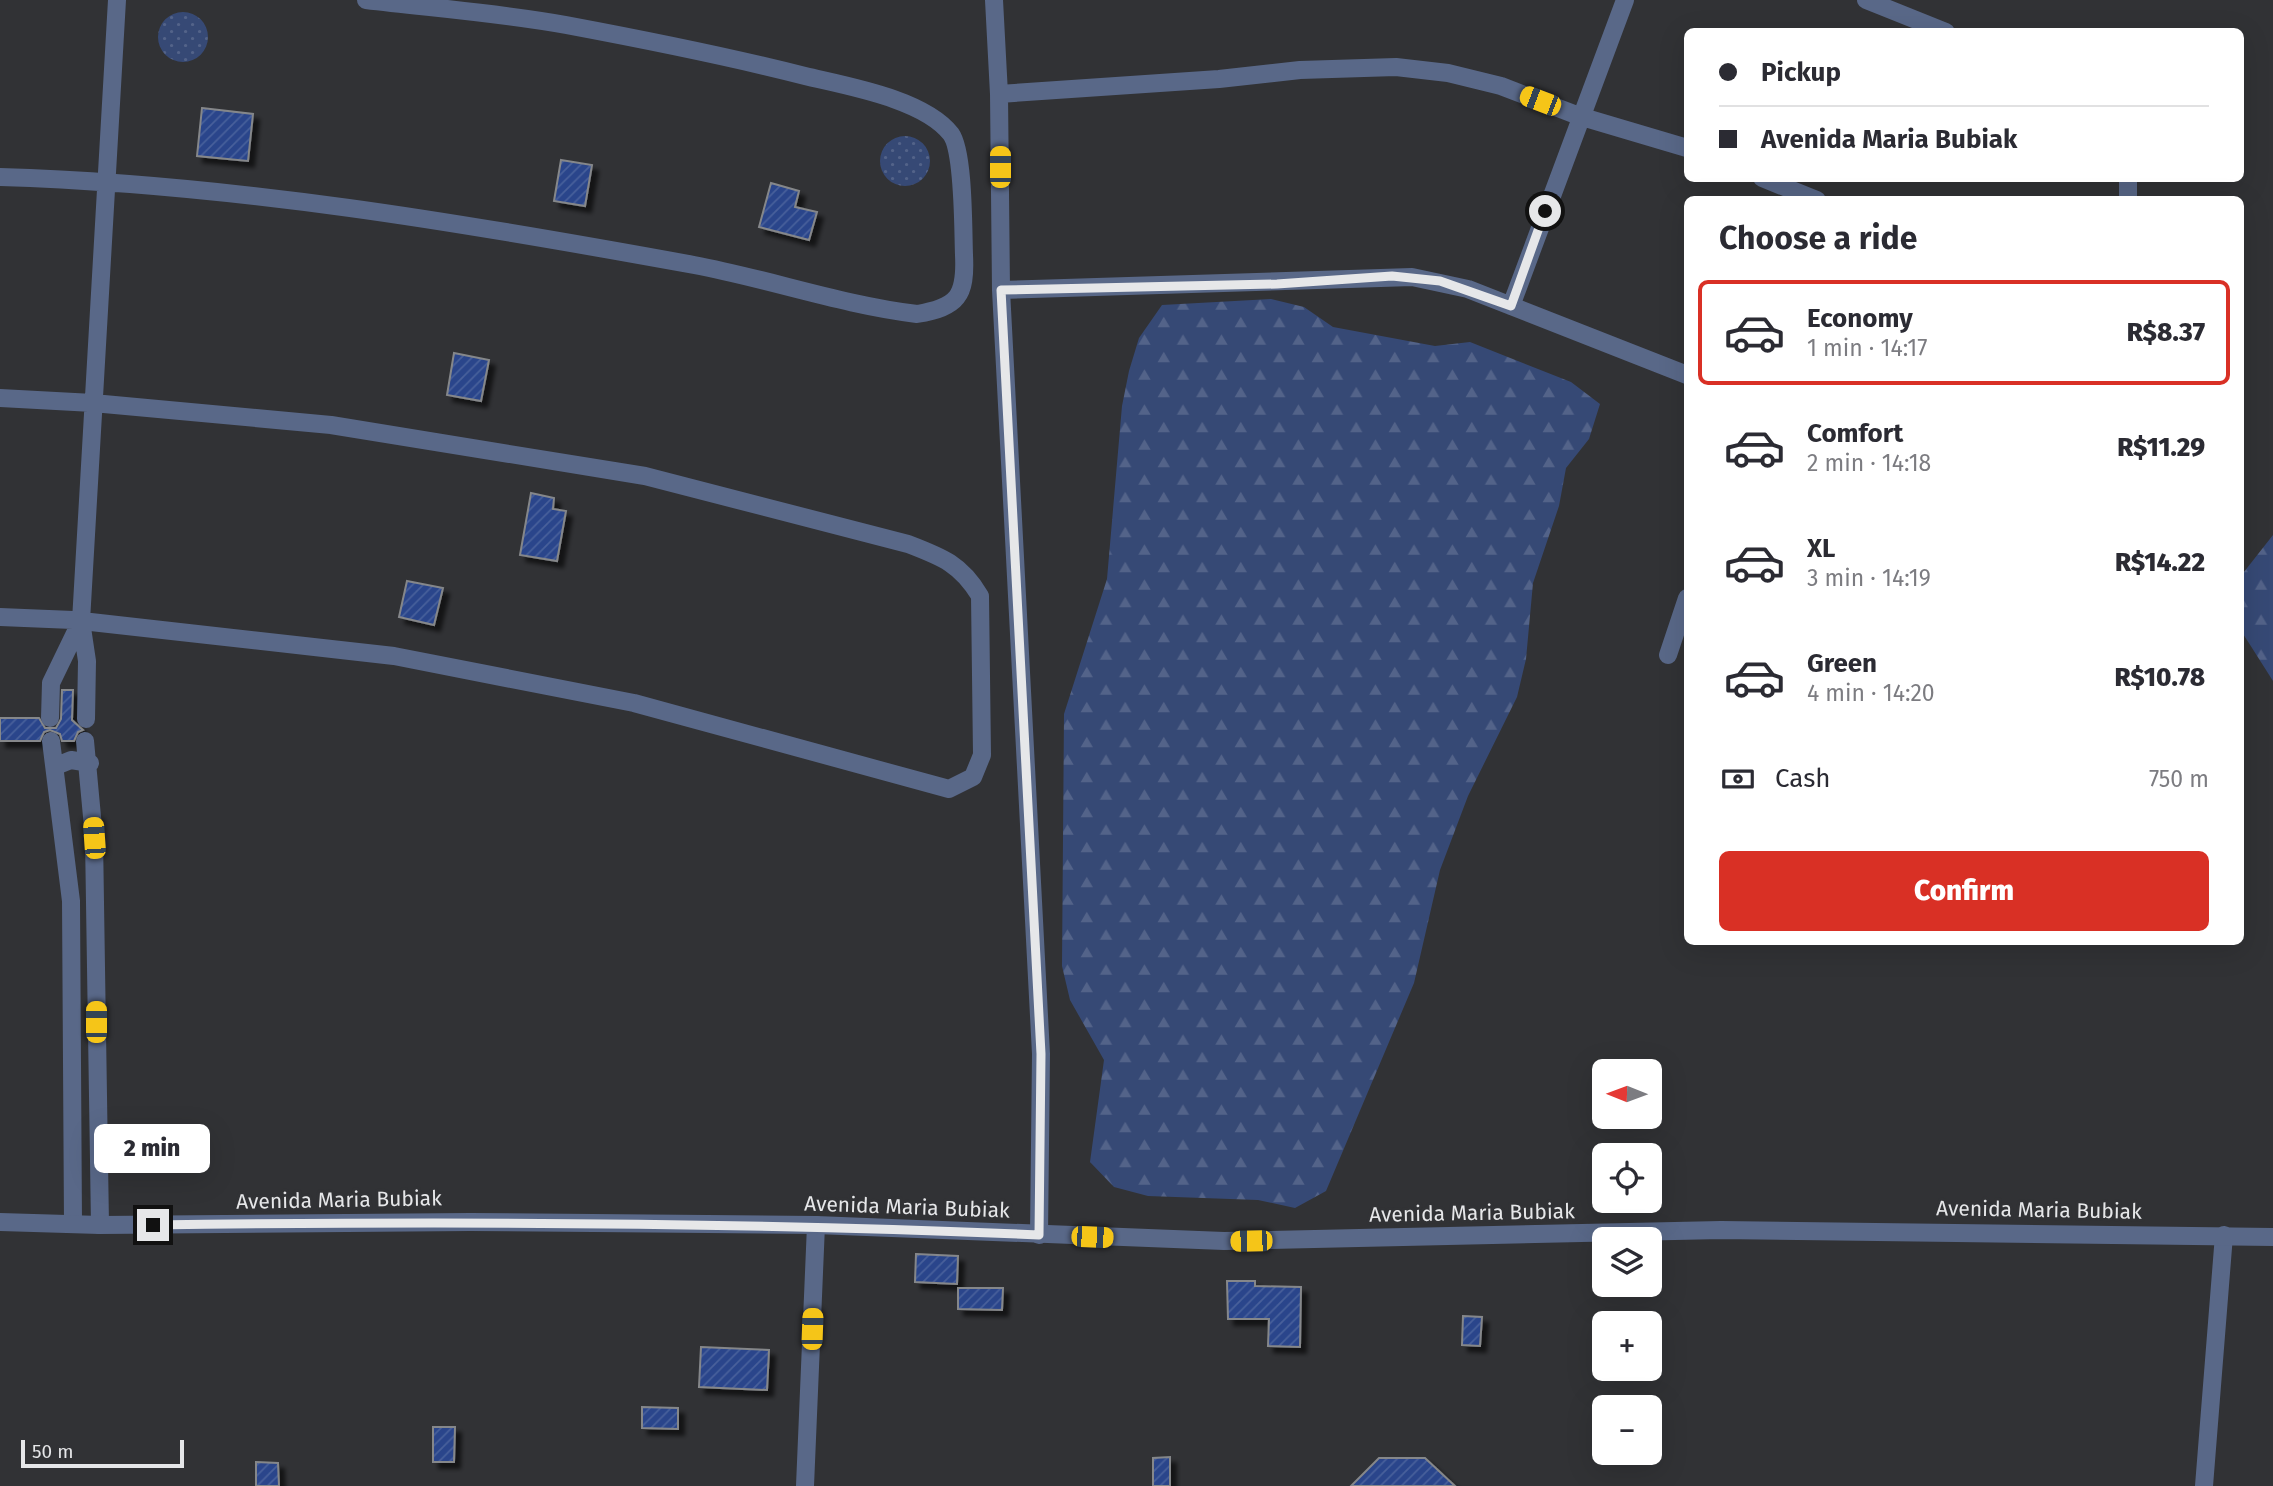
<!DOCTYPE html>
<html lang="en">
<head>
<meta charset="utf-8">
<style>
  :root { --surface:#fff; --page:#f2f2f3; --text:#2b2b33; --muted:#7c7c81; --line:#e1e1e2; --accent:#d93025 }
  body { margin:0; font-family:"Fira Sans",sans-serif; background:var(--page); color:var(--text); height:100vh; display:flex; flex-direction:column; font-size:26px; white-space:nowrap }
  * { box-sizing:border-box; margin:0 }
  p { font-size:23px; color:var(--muted) }
  .icon { flex:none; width:38px; height:38px; fill:none; stroke:currentColor; stroke-width:2; stroke-linecap:round; stroke-linejoin:round }
  .map { position:relative; flex:1; overflow:hidden }
  .details { position:absolute; left:1684px; top:196px; width:560px; height:749px; display:flex; flex-direction:column; background:var(--surface); border-radius:10px; box-shadow:0 7px 28px #0002 }
  .details>* { flex:none }
  .top-card { position:absolute; left:1684px; top:28px; width:560px; height:154px; border-radius:10px; box-shadow:0 7px 28px #0002; display:grid; align-content:center; height:154px; padding:0 35px; background:var(--surface) }
  .needle { width:46px; rotate:271deg }
  .controls { position:absolute; left:1592px; top:1059px; display:grid; gap:14px }
  .controls a { display:grid; place-items:center; width:70px; height:70px; border-radius:10px; background:var(--surface); box-shadow:0 7px 28px #0002; font-size:35px }
  .scale { position:absolute; left:21px; bottom:18px; width:163px; box-sizing:border-box; padding-left:7px; border:4px solid #e6e7e9; border-top:0; font-size:19px; line-height:24px; white-space:nowrap; color:#e6e7e9; -webkit-text-stroke:5px #313235; paint-order:stroke }
  .end { position:absolute; width:32px; height:32px; margin:-16px; border:9px solid #e6e7e9; background:#111; box-shadow:0 0 0 4px #111 }
  .from { border-radius:50% }
  .bubble { position:absolute; height:49px; border-radius:10px; background:var(--surface); box-shadow:0 7px 28px #0002; font-size:23px; font-weight:800; line-height:49px; text-align:center }
  .car { position:absolute; width:21px; height:42px; margin:-21px -10px; border-radius:9px; box-shadow:0 0 5px 2px #0007; background:linear-gradient(#f5c518 24%,#345 0 40%,#f5c518 0 76%,#345 0 86%,#f5c518 0) }
  .top-card b { display:flex; align-items:center; gap:24px; height:66px; font-size:26px }
  .top-card b+b { border-top:2px solid var(--line) }
  .top-card i { width:18px; height:18px; background:var(--text) }
  ul { padding:0; list-style:none }
  li { display:flex; align-items:center; gap:21px; height:105px; margin:0 14px 10px; padding:0 21px; border:4px solid transparent; border-radius:10px }
  li div { flex:1 }
  li b { display:block; font-size:26px }
  li em { font-style:normal; font-weight:800 }
  li.current { border-color:var(--accent) }
  li>.icon { width:63px; height:63px; stroke-width:1.5 }
  h2 { padding:0 35px; font-size:32px; line-height:84px }
  .pay { display:flex; align-items:center; gap:18px; height:77px; padding:0 35px; font-size:26px }
  .pay p { margin-inline-start:auto }
  .cta { display:flex; gap:14px; margin-top:auto; padding:14px 35px }
  .cta a { flex:1; height:80px; border-radius:10px; background:var(--accent); color:#fff; font-size:28px; font-weight:800; line-height:80px; text-align:center }
  .map>svg:first-child { display:block }
  .grass { fill:url(#grass-dots) }
  .forest { fill:url(#forest-firs) }
  .building { fill:url(#building-hatch); stroke:#85878a; stroke-width:2; filter:url(#shadow) }
  .lines { fill:none; stroke-linecap:round; stroke-linejoin:round }
  .minor { stroke:#596888; stroke-width:18 }
  .tertiary { stroke:#596888; stroke-width:18 }
  .route { stroke:#e6e7e9; stroke-width:9 }
  .labels { text-anchor:middle; stroke-width:6; stroke-linejoin:round; paint-order:stroke }
  .street-label { font-size:21px; fill:#e6e7e9; stroke:#313235 }
</style>
</head>
<body>
<div class="map">
<svg width="2273" height="1486" viewBox="0 0 2273 1486">
  <defs>
    <pattern id="grass-dots" width="8" height="8" patternUnits="userSpaceOnUse" patternTransform="scale(1.75)"><rect width="8" height="8" fill="#364975"/><path d="M2 2h.1M6 6h.1" fill="none" stroke="#536389" stroke-width="1.8" stroke-linecap="round"/></pattern>
    <pattern id="forest-firs" width="22" height="20" patternUnits="userSpaceOnUse" patternTransform="scale(1.75)"><rect width="22" height="20" fill="#364975"/><path d="M5 1l3.5 6h-7zM16 11l3.5 6h-7z" fill="#536389"/></pattern>
    <pattern id="building-hatch" width="6" height="6" patternUnits="userSpaceOnUse" patternTransform="scale(1.75)"><rect width="6" height="6" fill="#29458b"/><path d="M-1 1l2-2M0 6l6-6M5 7l2-2" fill="none" stroke="#48609b"/></pattern>
    <filter id="shadow"><feDropShadow dx="6" dy="6" stdDeviation="2" flood-color="#0009"/></filter>
  </defs>
  <rect width="100%" height="100%" fill="#313235"/>
  <path class="grass" d="M158 37a25 25 0 1 1 50 0a25 25 0 1 1-50 0Z
    M880 161a25 25 0 1 1 50 0a25 25 0 1 1-50 0Z"/>
  <path class="forest" d="M1271,299L1304,307L1333,327L1435,346L1470,342L1571,382L1600,404L1589,439L1566,468L1559,506L1533,583L1526,659L1517,697L1468,796L1440,870L1414,983L1326,1191L1295,1208L1258,1200L1148,1196L1114,1187L1090,1162L1104,1060L1070,1000L1062,966L1064,714L1107,579L1122,406L1129,371L1139,338L1162,305Z
    M2273,535V681L2240,629V577Z"/>
  <path class="building" d="M202,108L253,114L248,161L197,156Z
    M561,160L592,165L585,206L554,201Z
    M771,183L799,191L795,207L817,212L809,240L759,227Z
    M454,353L489,360L481,401L447,395Z
    M531,493L554,498L553,509L566,511L557,561L520,555Z
    M407,581L443,588L434,625L399,617Z
    M62,690H73L72,720L83,730L78,732L74,741H62L60,734L50,730L44,732L40,741H0V718H39L45,728H56L61,719Z
    M916,1254L958,1256L957,1284L915,1282Z
    M1227,1281H1255V1286L1301,1287L1300,1347L1268,1346L1269,1319H1228Z
    M958,1288H1003L1002,1310L958,1309Z
    M1463,1316L1482,1317L1480,1346L1462,1345Z
    M701,1347L769,1350L767,1390L699,1387Z
    M642,1407L678,1408V1429L642,1428Z
    M433,1427H455L454,1462H433Z
    M1170,1457V1486H1153V1458Z
    M1379,1458H1425L1455,1486H1351Z
    M256,1462L278,1463L279,1486H256Z"/>
  <g class="lines">
    <path class="minor" d="M994,0L999,94L1001,290L1041,1054L1039,1235
      M1866,0L1946,32
      M999,94L1219,79L1300,70L1396,67L1448,73L1501,86L1579,116L1687,148
      M0,177C234,184 464,223 694,265C769,279 842,305 917,314C958,307 966,296 964,255C963,230 964,152 951,134C924,99 847,86 805,76C727,56 646,40 566,25C500,13 432,8 366,0
      M1762,178L1817,200
      M2128,200V178
      M1001,290L1412,277L1468,289L1687,375
      M1511,306L1625,0
      M0,398L93,403L331,425L645,476L908,544C942,557 961,564 980,596L982,755L973,777L949,789L634,703L394,656L73,620L0,617
      M1668,655L1687,598
      M50,718L51,683L81,621
      M86,719L87,661L81,621L117,0
      M51,741L71,901L73,1223
      M85,741L94,838L100,1225
      M56,766L71,760L90,763
      M805,1486L816,1225
      M2204,1486L2224,1235"/>
    <path class="tertiary" d="M0,1222L100,1225L470,1222L816,1225L1224,1241L1721,1230L2273,1237"/>
  </g>
  <g class="lines">
    <path class="route" d="M153,1225C448,1221 744,1222 1039,1235L1041,1054L1001,290L1277,284L1392,276L1440,281L1511,306L1545,211"/>
  </g>
  <g class="labels">
    <g class="street-label">
      <text transform="translate(339 1200) rotate(-1)" y="7">Avenida Maria Bubiak</text>
      <text transform="translate(907 1207) rotate(2)" y="7">Avenida Maria Bubiak</text>
      <text transform="translate(2039 1210) rotate(1)" y="7">Avenida Maria Bubiak</text>
      <text transform="translate(1472 1213) rotate(-1)" y="7">Avenida Maria Bubiak</text>
    </g>
  </g>
</svg>
<div class="controls">
<a><svg class="needle" viewBox="-14 -14 28 28"><path d="M0-13l5 13h-10z" fill="#e53935"/><path d="M0 13l5-13h-10z" fill="#7c7c81"/></svg></a>
<a><svg class="icon" aria-label="locate" viewBox="0 0 24 24"><circle cx="12" cy="12" r="6"/><path d="M12 2v4M12 18v4M2 12h4M18 12h4"/></svg></a>
<a><svg class="icon" aria-label="layers" viewBox="0 0 24 24"><path d="M12 4l9 5-9 5-9-5zM3 14l9 5 9-5"/></svg></a>
<a>+</a>
<a>−</a>
</div>
<div class="scale">50 m</div>
<i class="end from" style="left:1545px;top:211px"></i>
<i class="end" style="left:153px;top:1225px"></i>
<div class="bubble" style="left:94px;top:1124px;width:116px">2 min</div>
<i class="car" style="left:1540px;top:101px;rotate:291deg"></i>
<i class="car" style="left:1000px;top:167px;rotate:0deg"></i>
<i class="car" style="left:94px;top:838px;rotate:356deg"></i>
<i class="car" style="left:96px;top:1022px;rotate:0deg"></i>
<i class="car" style="left:1092px;top:1237px;rotate:92deg"></i>
<i class="car" style="left:1251px;top:1241px;rotate:269deg"></i>
<i class="car" style="left:812px;top:1329px;rotate:2deg"></i>
<div class="top-card">
<b><i class="from"></i>Pickup</b>
<b><i></i>Avenida Maria Bubiak</b>
</div>
<section class="details">
<h2>Choose a ride</h2>
<ul>
<li class="current"><svg class="icon" aria-label="car" viewBox="0 0 24 24"><path d="M5 17H2v-5l4-1 3-4h7l3 4 3 1v5h-3M9 17h6M6 11h13"/><circle cx="7" cy="17" r="2"/><circle cx="17" cy="17" r="2"/></svg><div><b>Economy</b><p>1 min · 14:17</p></div><em>R$8.37</em></li>
<li><svg class="icon" aria-label="car" viewBox="0 0 24 24"><path d="M5 17H2v-5l4-1 3-4h7l3 4 3 1v5h-3M9 17h6M6 11h13"/><circle cx="7" cy="17" r="2"/><circle cx="17" cy="17" r="2"/></svg><div><b>Comfort</b><p>2 min · 14:18</p></div><em>R$11.29</em></li>
<li><svg class="icon" aria-label="car" viewBox="0 0 24 24"><path d="M5 17H2v-5l4-1 3-4h7l3 4 3 1v5h-3M9 17h6M6 11h13"/><circle cx="7" cy="17" r="2"/><circle cx="17" cy="17" r="2"/></svg><div><b>XL</b><p>3 min · 14:19</p></div><em>R$14.22</em></li>
<li><svg class="icon" aria-label="car" viewBox="0 0 24 24"><path d="M5 17H2v-5l4-1 3-4h7l3 4 3 1v5h-3M9 17h6M6 11h13"/><circle cx="7" cy="17" r="2"/><circle cx="17" cy="17" r="2"/></svg><div><b>Green</b><p>4 min · 14:20</p></div><em>R$10.78</em></li>
</ul>
<div class="pay"><svg class="icon" aria-label="cash" viewBox="0 0 24 24"><path d="M3 7h18v10H3z"/><circle cx="12" cy="12" r="2"/></svg>Cash<p>750 m</p></div>
<div class="cta"><a>Confirm</a></div>
</section>
</div>
</body>
</html>
